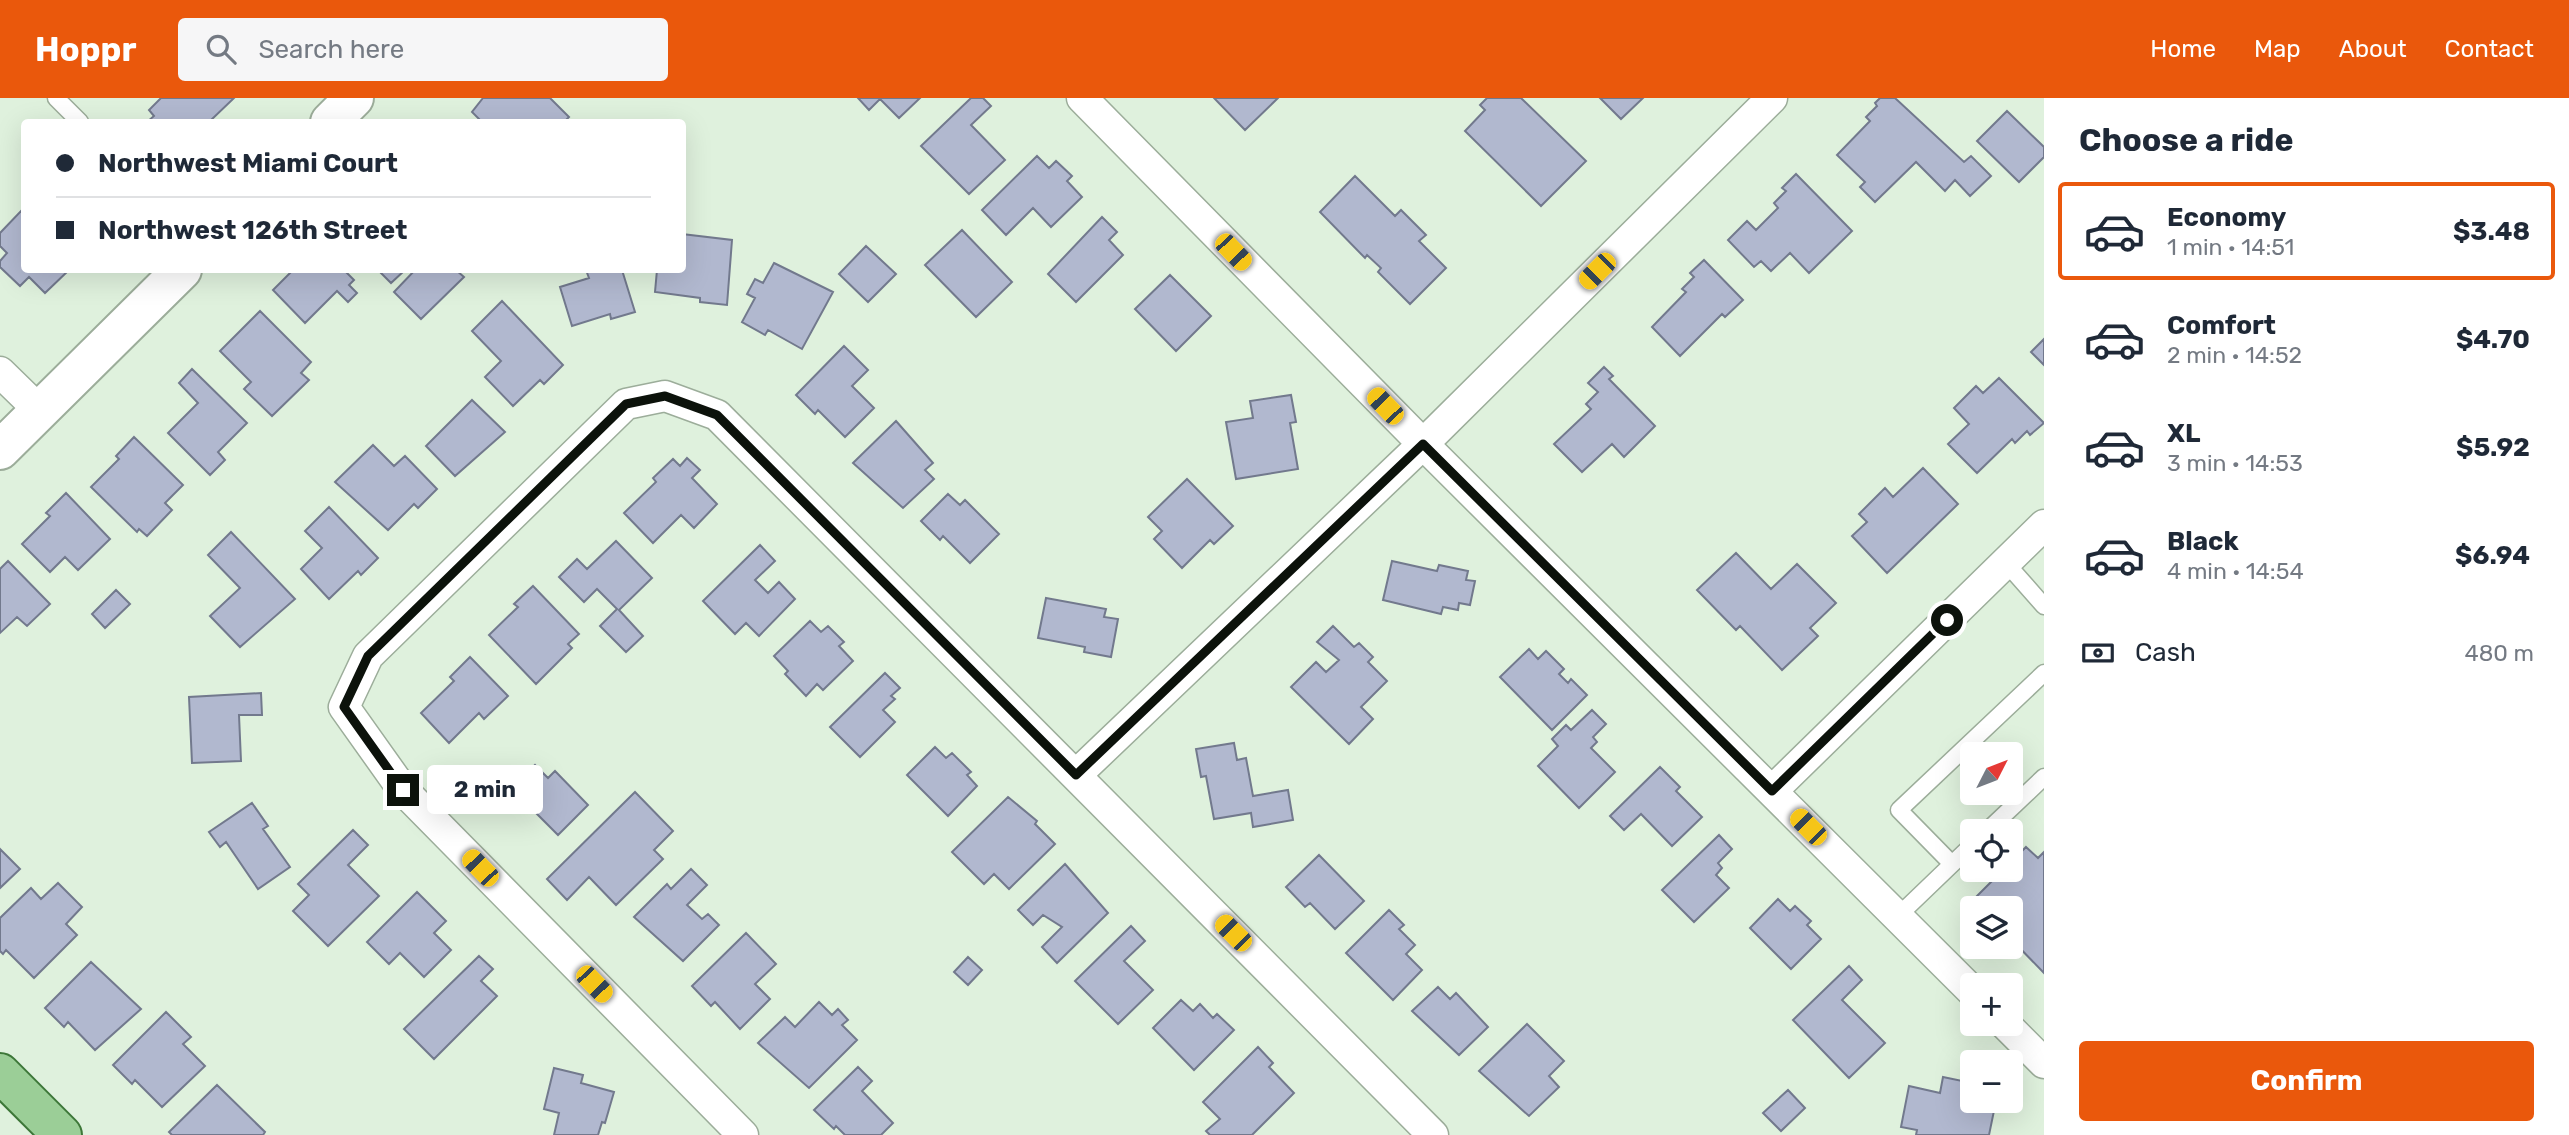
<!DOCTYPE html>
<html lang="en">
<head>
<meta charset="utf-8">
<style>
  :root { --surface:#fff; --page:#f6f6f7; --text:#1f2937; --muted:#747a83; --line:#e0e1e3; --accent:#ea580c }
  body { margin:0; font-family:Rubik,sans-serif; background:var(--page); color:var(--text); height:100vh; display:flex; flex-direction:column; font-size:26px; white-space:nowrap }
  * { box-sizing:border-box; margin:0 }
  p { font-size:23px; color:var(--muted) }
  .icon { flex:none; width:38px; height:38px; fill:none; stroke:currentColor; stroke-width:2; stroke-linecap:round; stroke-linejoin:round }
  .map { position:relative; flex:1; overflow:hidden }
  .panel { display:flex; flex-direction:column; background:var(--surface); width:525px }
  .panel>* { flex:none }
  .banner { position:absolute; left:21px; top:21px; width:665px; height:154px; border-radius:7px; box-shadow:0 7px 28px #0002; display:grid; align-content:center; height:154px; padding:0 35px; background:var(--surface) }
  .needle { width:46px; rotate:48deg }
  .tools { position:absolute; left:1960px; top:644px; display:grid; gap:14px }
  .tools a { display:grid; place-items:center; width:63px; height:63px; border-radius:7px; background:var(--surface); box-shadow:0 7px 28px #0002; font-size:35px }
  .end { position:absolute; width:32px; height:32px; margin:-16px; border:9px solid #0c120b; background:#fff; box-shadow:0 0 0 4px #fff }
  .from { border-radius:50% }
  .bubble { position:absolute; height:49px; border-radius:7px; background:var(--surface); box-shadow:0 7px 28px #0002; font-size:23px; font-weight:700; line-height:49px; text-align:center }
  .car { position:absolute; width:21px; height:42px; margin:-21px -10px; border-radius:9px; box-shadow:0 0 5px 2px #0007; background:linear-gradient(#f5c518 24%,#345 0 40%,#f5c518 0 76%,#345 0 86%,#f5c518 0) }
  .banner b { display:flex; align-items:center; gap:24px; height:66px; font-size:26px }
  .banner b+b { border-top:2px solid var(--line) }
  .banner i { width:18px; height:18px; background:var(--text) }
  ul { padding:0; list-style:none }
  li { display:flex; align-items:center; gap:21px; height:98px; margin:0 14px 10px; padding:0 21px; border:4px solid transparent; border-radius:7px }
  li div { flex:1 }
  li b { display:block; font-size:26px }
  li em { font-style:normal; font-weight:700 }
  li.current { border-color:var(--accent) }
  li>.icon { width:63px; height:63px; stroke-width:1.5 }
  h2 { padding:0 35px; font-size:32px; line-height:84px }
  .pay { display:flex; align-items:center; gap:18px; height:77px; padding:0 35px; font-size:26px }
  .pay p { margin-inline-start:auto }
  .button { display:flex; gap:14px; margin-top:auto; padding:14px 35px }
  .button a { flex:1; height:80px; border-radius:7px; background:var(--accent); color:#fff; font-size:28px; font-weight:700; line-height:80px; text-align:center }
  header { display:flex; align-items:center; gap:42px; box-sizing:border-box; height:98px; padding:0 35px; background:var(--accent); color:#fff }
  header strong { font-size:33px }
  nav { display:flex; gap:38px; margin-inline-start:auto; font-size:24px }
  .search { width:490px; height:63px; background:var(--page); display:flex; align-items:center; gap:18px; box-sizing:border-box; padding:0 24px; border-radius:7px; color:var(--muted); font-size:26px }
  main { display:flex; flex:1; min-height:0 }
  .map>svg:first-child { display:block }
  .building { fill:#b1b8cf; stroke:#72798d; stroke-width:2 }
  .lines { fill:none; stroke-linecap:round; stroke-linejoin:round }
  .lane-casing { stroke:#9cad9a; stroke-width:19 }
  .street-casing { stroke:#9cad9a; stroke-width:33 }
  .secondary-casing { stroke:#9cad9a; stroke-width:42 }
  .primary-casing { stroke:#3d7738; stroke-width:42 }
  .lane { stroke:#fff; stroke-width:16 }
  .street { stroke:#fff; stroke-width:30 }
  .secondary { stroke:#fff; stroke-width:38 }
  .primary { stroke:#9bce97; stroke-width:38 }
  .route { stroke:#0c120b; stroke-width:9 }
</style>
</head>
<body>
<header>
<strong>Hoppr</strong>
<div class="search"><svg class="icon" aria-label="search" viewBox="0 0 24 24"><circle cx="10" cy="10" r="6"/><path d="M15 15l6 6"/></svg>Search here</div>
<nav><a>Home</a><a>Map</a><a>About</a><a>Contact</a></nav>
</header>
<main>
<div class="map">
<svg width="2044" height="1037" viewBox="0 0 2044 1037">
  <rect width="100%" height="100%" fill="#dff1dd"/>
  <path class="building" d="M161,0H234L209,24H147L154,18L149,12Z
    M483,0H550L569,19L564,24H482L472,14Z
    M858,0H920L899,20L880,1L869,12Z
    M971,0H983L991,8L971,27L1005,62L969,96L921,48Z
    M1214,0H1278L1245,32Z
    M1487,0H1521L1586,63L1541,108L1465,33L1485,12L1480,7Z
    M1600,0H1643L1621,21Z
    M1880,0H1895L1964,64L1971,58L1991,78L1970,98L1955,82L1945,93L1916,64L1875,104L1860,89L1865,84L1837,57L1870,23L1866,19L1877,8L1875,5Z
    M2007,13L2044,49V59L2019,84L1977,43Z
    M1037,58L1049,70L1056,63L1072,78L1067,83L1082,99L1051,129L1033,110L1006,137L982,112Z
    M1796,76L1852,133L1809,175L1790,155L1771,173L1761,163L1754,169L1728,142L1747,123L1756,132L1778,110L1774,105L1786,93L1782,90Z
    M1355,78L1395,118L1401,112L1426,137L1419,143L1446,170L1410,206L1378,174L1381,170L1367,157L1365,160L1320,114Z
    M21,113L24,117V172H69L45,195L29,179L20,188L0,169V163L7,155L0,148V135Z
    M1102,119L1117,134L1109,142L1123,157L1076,204L1048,176Z
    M962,132L1012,184L976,219L925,167Z
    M682,136L732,142L727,207L700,204V200L655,194L657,172H682Z
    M866,148L896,176L868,204L839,176Z
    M1704,162L1743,202L1725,219L1722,216L1680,258L1652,229L1686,194L1682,191L1694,179L1690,175Z
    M774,165L833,194L802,251L768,232L765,237L742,224L755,200L747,196L755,181L763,185Z
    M293,172H344L354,182L349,187L357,195L348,204L337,193L305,225L273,192Z
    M378,172H405L391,185Z
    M415,172H456L464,179L421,221L394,194Z
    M586,172H622L635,214L611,221L610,216L572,228L560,189L589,180Z
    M1170,177L1211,218L1176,253L1135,211Z
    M502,203L563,267L544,286L540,282L513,308L485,279L501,263L472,233Z
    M260,213L311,264L301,275L309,282L272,318L244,291L251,284L220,253Z
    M2044,241V267L2031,254Z
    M844,248L868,272L852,288L874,310L845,339L818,312L815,316L796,297Z
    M1604,269L1613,278L1609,281L1655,328L1624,359L1612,346L1582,374L1554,346L1591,311L1586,306L1598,294L1588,285Z
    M192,271L247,325L218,354L225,362L210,377L168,335L198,305L179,285Z
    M1999,280L2044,325L2030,337L2027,333L2015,345L2012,341L1977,375L1948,346L1969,326L1954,310L1976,288L1983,295Z
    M1291,297L1296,324L1290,325L1298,371L1236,381L1226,324L1253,320L1250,303Z
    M472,302L505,334L455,378L426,348Z
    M896,323L933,365L925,372L934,381L903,410L853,365Z
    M134,339L183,387L165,405L172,412L147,438L139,431L137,434L91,389L119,361L116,358Z
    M373,347L394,368L405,358L437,391L418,410L414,406L388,432L335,384Z
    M687,360L700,372L692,380L717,406L694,430L681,417L653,445L624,415L656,384L653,380L673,361L680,368Z
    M1923,370L1958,406L1887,475L1852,438L1867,424L1859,416L1885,390L1893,399Z
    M1187,381L1233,428L1214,446L1210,442L1182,470L1154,441L1162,433L1148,419Z
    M66,395L110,441L78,472L65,459L50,474L22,446L50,418L46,415Z
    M948,396L960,407L965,402L999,436L970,465L943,438L940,442L921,423Z
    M329,409L378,460L361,477L358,473L329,501L301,471L322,450L305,433Z
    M231,434L295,501L240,549L210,518L240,490L208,457Z
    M616,443L652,480L619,512L643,538L626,554L600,528L617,511L597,491L584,504L559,479L577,461L587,471Z
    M760,447L775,463L755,482L768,495L779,484L795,501L759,538L746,525L735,536L703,503Z
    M1736,455L1771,491L1797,466L1836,505L1810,530L1818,538L1782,572L1740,528L1736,532L1697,492Z
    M8,463L50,506L27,528L17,519L0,535V471Z
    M1392,463L1437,473L1439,467L1468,473L1466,482L1475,483L1470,507L1459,505L1458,512L1443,509L1441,516L1383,502Z
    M533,488L579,536L568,546L572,550L536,586L489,537L518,509L514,506Z
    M116,492L130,506L105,530L92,516Z
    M1046,500L1106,511L1104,519L1118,521L1111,559L1084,554L1085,549L1038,540Z
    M810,523L821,534L828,528L844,544L839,548L853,563L823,592L817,586L806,598L785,576L788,573L774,558Z
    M1333,528L1354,549L1359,545L1373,559L1368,564L1387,583L1361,609L1373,621L1349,646L1291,589L1316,564L1326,574L1339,562L1317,544Z
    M1529,551L1538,561L1546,553L1564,571L1559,576L1568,585L1571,581L1587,597L1552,632L1500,579Z
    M470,559L508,598L484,621L479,615L449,645L421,615L454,583L450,579Z
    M885,575L900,590L891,598L895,601L883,612L895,624L860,659L830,629Z
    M261,595L262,617H239L241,663L192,665L189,599Z
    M1592,612L1606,626L1593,639L1597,644L1591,650L1615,674L1579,710L1538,668L1558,648L1552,641L1566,627L1571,632Z
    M1234,645L1237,662L1246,660L1253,698L1288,692L1293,722L1253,729L1251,715L1214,721L1206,678L1201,679L1196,651Z
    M935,649L946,660L952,655L971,674L967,677L977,688L948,718L907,677Z
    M535,667L548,680L555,673L588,707L558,737L532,711L529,714L508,694Z
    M1660,669L1680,689L1676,693L1702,719L1672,748L1641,716L1624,732L1610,718Z
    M635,694L673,733L654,752L663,761L616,807L589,779L567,802L547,781Z
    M1008,699L1037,723L1035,726L1055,746L1009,791L994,776L984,786L952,754Z
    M252,705L268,728L263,731L290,769L258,791L226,744L220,749L209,734Z
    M353,732L368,747L348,767L379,798L328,848L293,813L309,797L298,786Z
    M1719,737L1732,751L1718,765L1722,770L1716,777L1729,790L1694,824L1662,792Z
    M2026,749L2038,760L2044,754V875L2011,841V810H1980L1972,803L2003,772H2011V764Z
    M0,751L20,771L0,790Z
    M1319,757L1364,803L1335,831L1310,805L1305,809L1286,789Z
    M1065,766L1108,815L1057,865L1042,849L1062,829L1043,817L1033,827L1018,812Z
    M691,771L707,787L687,807L702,821L708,816L719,827L683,863L634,819L667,786L671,791Z
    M58,785L82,809L66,826L77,837L34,880L6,852L3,856L0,853V820L31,790L41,801Z
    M417,794L446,823L434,835L451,852L424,879L400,855L389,866L367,844Z
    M1778,801L1790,813L1795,808L1811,823L1807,827L1821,841L1791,871L1750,830Z
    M1389,812L1404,827L1399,831L1415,847L1406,856L1422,872L1393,902L1346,855Z
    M1131,828L1145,843L1124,863L1153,892L1118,926L1075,883Z
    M746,835L776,866L755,886L770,901L740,931L715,904L711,908L692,888Z
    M479,858L493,871L481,883L497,898L434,961L404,931Z
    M968,859L982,872L968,887L954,874Z
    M91,864L141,911L95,952L68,924L64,929L45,910Z
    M1849,868L1862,882L1842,902L1885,945L1849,980L1793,922Z
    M1438,889L1450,901L1456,895L1488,929L1459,957L1412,913Z
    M1181,902L1193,913L1200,906L1213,920L1217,916L1234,932L1194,972L1153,930Z
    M819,904L832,917L838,911L848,922L842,927L857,942L809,990L758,945L785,919L795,929Z
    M166,914L191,939L183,946L205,968L162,1009L135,982L132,986L113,967Z
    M1527,926L1564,963L1549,978L1559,989L1529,1018L1479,973Z
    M1258,949L1273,965L1269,969L1294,995L1252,1037H1210L1206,1033L1220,1021L1203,1004Z
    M858,969L872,983L862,993L893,1025L881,1037H845L836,1028L834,1031L814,1012Z
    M554,970L583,977L581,985L614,994L605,1025L602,1024L598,1037H554L559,1015L544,1011Z
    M1943,979L1972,985V1003H1996L1989,1037H1916L1917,1032L1901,1029L1909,988L1940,995Z
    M217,987L265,1034L263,1037H172L169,1034Z
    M1788,992L1805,1010L1781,1033L1763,1015Z"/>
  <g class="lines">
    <g class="lane-casing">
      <path id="lane" d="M56,0L80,24
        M2006,465L2044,508
        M1987,733L2044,679
        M1952,766L1899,712L2044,575
        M1897,819L1972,747"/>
    </g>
    <g class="street-casing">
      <path id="street" d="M1082,0L1423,346L1972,893
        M0,274L40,313
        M1076,677L1423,346L1772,0
        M1772,693L2044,427
        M2005,926L2044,965
        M743,1037L403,692L344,609L368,558L626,306L665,298L717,317L1433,1037"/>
    </g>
    <g class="secondary-casing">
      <path id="secondary" d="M330,24L354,0
        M0,352L182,172"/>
    </g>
    <g class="primary-casing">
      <path id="primary" d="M0,975L62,1037"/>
    </g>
    <use href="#lane" class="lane"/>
    <use href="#street" class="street"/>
    <use href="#secondary" class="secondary"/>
    <use href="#primary" class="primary"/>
  </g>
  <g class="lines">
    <path class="route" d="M403,692L344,609L368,558L626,306L665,298L717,317L1076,677L1423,346L1772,693L1947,522"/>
  </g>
</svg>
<div class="tools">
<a><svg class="needle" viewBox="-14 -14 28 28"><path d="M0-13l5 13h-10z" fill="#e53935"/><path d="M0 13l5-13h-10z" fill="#747a83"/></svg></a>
<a><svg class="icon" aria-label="locate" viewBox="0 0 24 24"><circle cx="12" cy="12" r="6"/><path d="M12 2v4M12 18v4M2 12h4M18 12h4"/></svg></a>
<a><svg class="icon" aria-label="layers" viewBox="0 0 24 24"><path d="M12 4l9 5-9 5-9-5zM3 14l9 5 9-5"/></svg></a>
<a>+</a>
<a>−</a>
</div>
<i class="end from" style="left:1947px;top:522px"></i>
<i class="end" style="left:403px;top:692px"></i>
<div class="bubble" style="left:427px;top:667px;width:116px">2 min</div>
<i class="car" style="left:1233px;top:154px;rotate:136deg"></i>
<i class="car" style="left:1597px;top:173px;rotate:225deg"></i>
<i class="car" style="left:1385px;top:308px;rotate:316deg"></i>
<i class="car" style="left:1808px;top:729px;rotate:315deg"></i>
<i class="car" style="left:480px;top:770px;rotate:316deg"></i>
<i class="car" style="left:1233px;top:835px;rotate:315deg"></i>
<i class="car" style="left:594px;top:886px;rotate:136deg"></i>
<div class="banner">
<b><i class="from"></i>Northwest Miami Court</b>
<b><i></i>Northwest 126th Street</b>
</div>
</div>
<section class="panel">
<h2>Choose a ride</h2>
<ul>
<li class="current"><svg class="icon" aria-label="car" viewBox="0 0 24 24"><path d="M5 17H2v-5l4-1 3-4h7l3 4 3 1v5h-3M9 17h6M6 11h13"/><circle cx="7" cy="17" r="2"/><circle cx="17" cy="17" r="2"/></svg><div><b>Economy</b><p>1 min · 14:51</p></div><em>$3.48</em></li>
<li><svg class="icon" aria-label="car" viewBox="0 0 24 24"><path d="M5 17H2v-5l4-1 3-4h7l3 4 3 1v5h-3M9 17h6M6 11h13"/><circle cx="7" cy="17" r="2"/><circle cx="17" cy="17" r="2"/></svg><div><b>Comfort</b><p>2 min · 14:52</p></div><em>$4.70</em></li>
<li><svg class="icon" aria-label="car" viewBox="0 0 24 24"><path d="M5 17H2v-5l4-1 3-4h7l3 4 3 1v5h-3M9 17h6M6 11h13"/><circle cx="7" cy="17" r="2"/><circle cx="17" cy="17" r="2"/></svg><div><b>XL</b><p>3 min · 14:53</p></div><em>$5.92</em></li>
<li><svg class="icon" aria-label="car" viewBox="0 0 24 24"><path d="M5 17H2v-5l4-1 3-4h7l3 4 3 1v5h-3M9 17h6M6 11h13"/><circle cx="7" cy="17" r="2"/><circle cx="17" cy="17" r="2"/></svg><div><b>Black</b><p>4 min · 14:54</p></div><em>$6.94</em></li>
</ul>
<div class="pay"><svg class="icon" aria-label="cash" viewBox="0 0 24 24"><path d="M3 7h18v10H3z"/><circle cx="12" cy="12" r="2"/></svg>Cash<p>480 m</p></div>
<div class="button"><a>Confirm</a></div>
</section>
</main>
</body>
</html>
